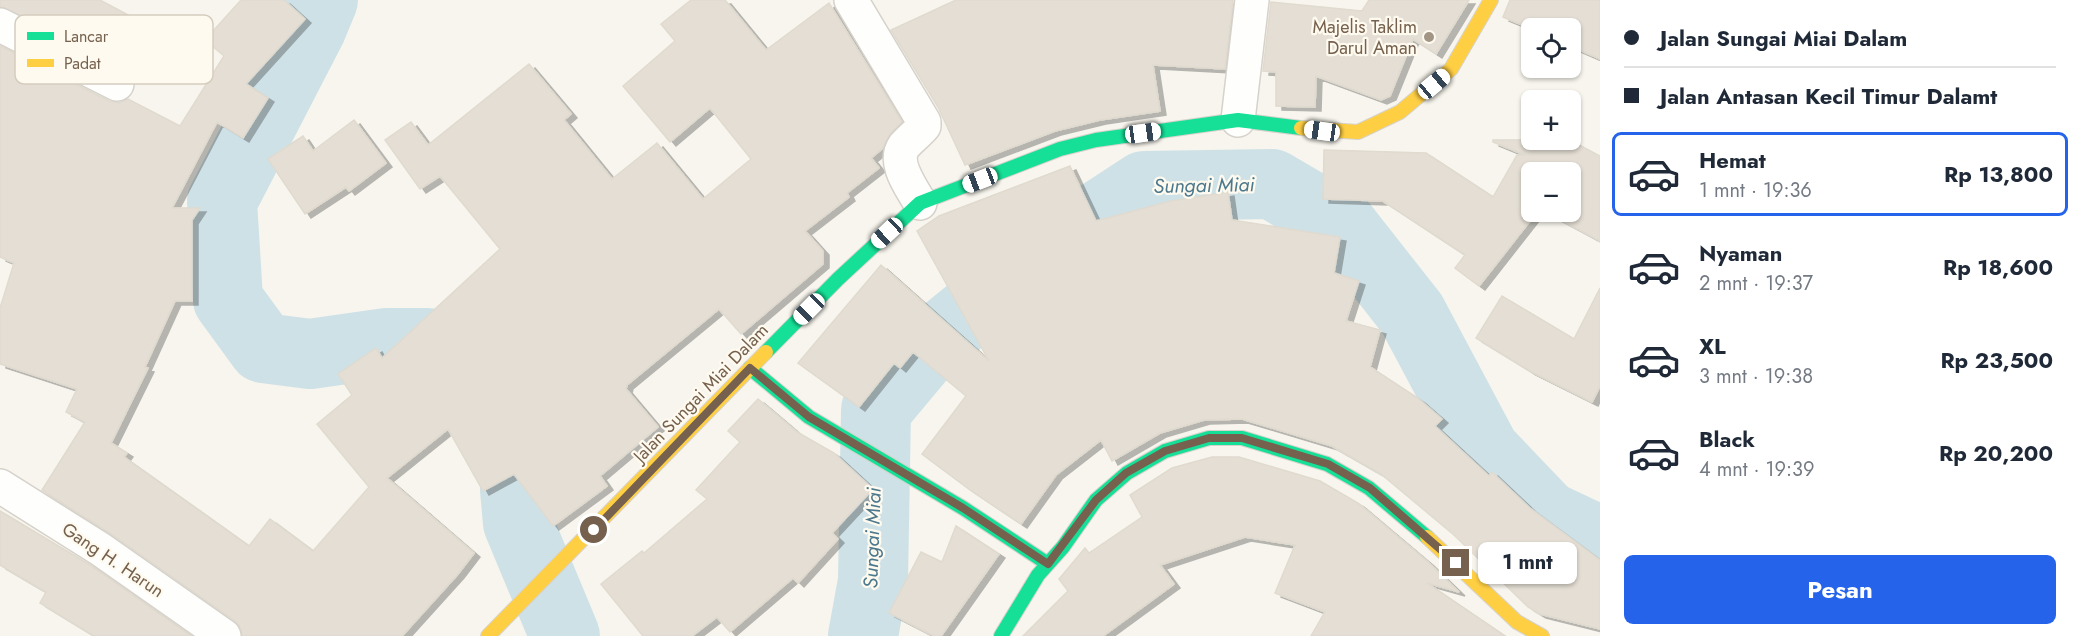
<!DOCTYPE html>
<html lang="id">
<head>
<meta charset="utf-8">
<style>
  :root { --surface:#fff; --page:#f2f2f3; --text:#1f2937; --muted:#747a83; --line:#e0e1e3; --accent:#2563eb }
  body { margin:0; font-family:Jost,sans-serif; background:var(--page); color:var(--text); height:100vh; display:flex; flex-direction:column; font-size:22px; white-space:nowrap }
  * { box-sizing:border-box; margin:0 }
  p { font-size:20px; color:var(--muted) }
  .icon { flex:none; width:33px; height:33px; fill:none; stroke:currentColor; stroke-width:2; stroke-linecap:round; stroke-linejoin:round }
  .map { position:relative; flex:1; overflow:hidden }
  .details { display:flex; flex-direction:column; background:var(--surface); width:480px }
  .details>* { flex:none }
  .guide { display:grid; align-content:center; height:132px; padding:0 24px; background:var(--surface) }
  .buttons { position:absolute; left:1521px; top:18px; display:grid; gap:12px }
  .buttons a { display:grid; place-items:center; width:60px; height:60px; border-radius:9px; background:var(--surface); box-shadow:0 2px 4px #0004; font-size:30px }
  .end { position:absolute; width:27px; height:27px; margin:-14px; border:8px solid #75614d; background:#fff; box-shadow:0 0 0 3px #fff }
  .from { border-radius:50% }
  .bubble { position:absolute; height:42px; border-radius:9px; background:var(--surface); box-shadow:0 2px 4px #0004; font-size:20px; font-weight:700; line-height:42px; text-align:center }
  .car { position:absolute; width:18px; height:36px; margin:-18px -9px; border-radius:8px; box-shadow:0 0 4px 2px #0007; background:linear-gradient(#fff 24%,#345 0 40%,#fff 0 76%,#345 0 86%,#fff 0) }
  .guide b { display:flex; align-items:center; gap:21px; height:57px; font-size:22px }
  .guide b+b { border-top:2px solid var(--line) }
  .guide i { width:15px; height:15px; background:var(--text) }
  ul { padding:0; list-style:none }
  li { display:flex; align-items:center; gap:18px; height:84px; margin:0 12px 9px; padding:0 12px; border:3px solid transparent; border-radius:9px }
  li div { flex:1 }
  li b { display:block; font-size:22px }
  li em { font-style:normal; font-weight:700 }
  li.current { border-color:var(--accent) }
  li>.icon { width:54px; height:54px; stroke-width:1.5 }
  .button { display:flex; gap:12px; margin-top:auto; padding:12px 24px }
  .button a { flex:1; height:69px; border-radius:9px; background:var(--accent); color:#fff; font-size:24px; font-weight:700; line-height:69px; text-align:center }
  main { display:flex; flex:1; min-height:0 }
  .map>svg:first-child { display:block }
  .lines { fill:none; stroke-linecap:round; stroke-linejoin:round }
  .river { stroke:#cee1e7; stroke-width:70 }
  .building { fill:#e4ded4; stroke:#e0dacf; stroke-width:1.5; filter:url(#shadow) }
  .street-casing { stroke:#d6d2cb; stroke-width:36 }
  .fast-casing { stroke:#d7d2cb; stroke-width:16 }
  .slow-casing { stroke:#d7d2cb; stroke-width:16 }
  .street { stroke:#fefefc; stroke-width:33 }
  .fast { stroke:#16e098; stroke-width:14 }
  .slow { stroke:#ffcf43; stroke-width:14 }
  .route { stroke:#75614d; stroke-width:8 }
  .poi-dot { fill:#a29585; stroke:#fefaef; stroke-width:2 }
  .labels { text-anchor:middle; stroke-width:4.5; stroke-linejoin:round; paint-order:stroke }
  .poi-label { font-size:18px; fill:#75614d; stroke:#fefaef; text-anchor:end }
  .street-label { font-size:18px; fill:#75614d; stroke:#fefaef }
  .water-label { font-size:20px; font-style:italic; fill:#4c788d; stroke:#fefaef }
  .key { fill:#fefaef; stroke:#d5ccbe; stroke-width:1.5 }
  .key-label { font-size:16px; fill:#75614d }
</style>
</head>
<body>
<main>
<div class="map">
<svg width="1600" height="636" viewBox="0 0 1600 636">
  <defs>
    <filter id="shadow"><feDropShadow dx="6" dy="4" stdDeviation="0" flood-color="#0004"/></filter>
  </defs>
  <rect width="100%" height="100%" fill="#f7f5ed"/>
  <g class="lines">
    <path class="river" d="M323,0L311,29L222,201L228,300L263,348L310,354L387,343H428L476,400L519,467L515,490L518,523L565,636
      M863,636L873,581L876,410L932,343L1049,248L1144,186L1272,184L1342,225L1412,314L1485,451L1547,516L1600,541"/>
  </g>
  <path class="building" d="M0,0H100L149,26L126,68L0,6Z
    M241,0H284L305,19L246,84L268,98L243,138L217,122L172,208H200L192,220V301H175L145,367L148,368L111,443L127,453L124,457L249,546L270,519L313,551L369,487L317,424L352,395L338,374L376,348L382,358L500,249L440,176L420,189L385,140L411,122L428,145L529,64L571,114L564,120L612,179L657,143L703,199L751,159L710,108L670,142L623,86L675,41L661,24L691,0H725L766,50L829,3L902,122L890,134L883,148L871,158L879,168L847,193L849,197L805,231L823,251V264L741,334L719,309L627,385L626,389L658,427L600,476L607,486L553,526L514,474L483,491L448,429L387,478L474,553L458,574L402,636H242L241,628L235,621L111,534L42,490L85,422L66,412L77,389L0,364V308L14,263L0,257V46L109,101L119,103L128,99L180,126L224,56L205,40Z
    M956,0H1233L1225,69L1153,65L1160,111L1100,120L1055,131L965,165L938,107L891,30Z
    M1369,0H1469L1436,54L1413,39L1390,96L1381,100L1316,76L1315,107L1276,106V72L1263,71L1271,2L1362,11Z
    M1510,0H1600V59L1570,46V28L1532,29L1503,17Z
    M354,120L386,163L349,191L346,187L305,214L268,159L303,136L313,151Z
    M1493,140H1570L1600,156V241L1546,212H1570V172H1532V212H1537L1479,286L1455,268L1465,255L1383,201L1323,199L1324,150L1426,153L1493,197L1517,155H1525L1493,142Z
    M1070,166L1096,221L1171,201L1228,192L1232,220L1340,237L1334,273L1359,281L1346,321L1380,330L1370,367L1419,399L1442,419L1435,426L1489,476L1492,472L1530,508L1600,560V629L1540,614L1528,607L1454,535L1381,474L1332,446L1242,419L1204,420L1160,433L1112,461L1101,440L1056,475L1021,524L970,490L922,454L966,396L913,352L900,368L894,363L859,407L798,363L881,265L989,361L917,231L939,216Z
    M1600,288V386L1592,402L1530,371L1476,338L1502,296L1574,339Z
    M758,399L797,432L834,453L873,489L832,533L838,539L798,583L793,578L730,632L717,617L692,636H643L601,584L642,551L644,553L707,499L696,490L740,442L728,431Z
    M1212,457H1239L1320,481L1358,503L1428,562L1459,592L1427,583L1505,636H1311L1325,612L1275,593L1295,545L1245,537L1160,565L1174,584L1103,636H1023L1068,591L1059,579L1085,548L1089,553L1142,517L1130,495L1172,468Z
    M0,511L90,565L191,636H94L40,603L46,592L0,565Z
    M956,526L999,554L941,636H934L889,613L921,552L942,562Z"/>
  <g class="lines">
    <g class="street-casing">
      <path id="street" d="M851,0L924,122V126C918,133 910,139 904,146C892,163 912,188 920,203
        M0,25L117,84
        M1238,120L1252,0
        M0,486L100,549L224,636"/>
    </g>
    <g class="fast-casing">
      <path id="fast" d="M766,352L838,279L920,203L1060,149L1096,140L1238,120L1301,128
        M750,368L809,417L963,508L1048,564
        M1001,636L1038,575L1063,547L1096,500L1127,473L1165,451L1209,438H1242L1327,464L1369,488L1427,537"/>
    </g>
    <g class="slow-casing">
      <path id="slow" d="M1301,128L1358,132L1400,112L1451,69L1491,0
        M1427,537L1517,622L1542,636
        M488,636L766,352"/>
    </g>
    <use href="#street" class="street"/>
    <use href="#fast" class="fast"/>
    <use href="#slow" class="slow"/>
  </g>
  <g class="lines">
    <path class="route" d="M594,530L750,368L809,417L963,508L1048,564L1096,500L1126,473L1165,451L1209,438H1242L1328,464L1370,488L1456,563"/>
  </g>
  <circle class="poi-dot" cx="1429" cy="37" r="6"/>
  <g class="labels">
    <g class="poi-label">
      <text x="1417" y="33">Majelis Taklim<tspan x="1417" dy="21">Darul Aman</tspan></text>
    </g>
    <g class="street-label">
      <text transform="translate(701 393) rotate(-46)" y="6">Jalan Sungai Miai Dalam</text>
      <text transform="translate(113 560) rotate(34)" y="6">Gang H. Harun</text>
    </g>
    <g class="water-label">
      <text transform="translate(1204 185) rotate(-1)" y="7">Sungai Miai</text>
      <text transform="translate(872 538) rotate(-88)" y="7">Sungai Miai</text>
    </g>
  </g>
  <rect x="15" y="15" width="198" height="69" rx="9" class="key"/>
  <rect x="27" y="32" width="27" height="8" fill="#16e098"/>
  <rect x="27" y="59" width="27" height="8" fill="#ffcf43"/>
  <g class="key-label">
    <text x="64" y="42">Lancar</text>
    <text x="64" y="69">Padat</text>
  </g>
</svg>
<div class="buttons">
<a><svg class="icon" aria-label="locate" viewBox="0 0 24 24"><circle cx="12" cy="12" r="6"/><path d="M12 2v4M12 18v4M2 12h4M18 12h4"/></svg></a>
<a>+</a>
<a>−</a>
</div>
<i class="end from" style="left:594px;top:530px"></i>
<i class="end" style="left:1456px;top:563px"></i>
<div class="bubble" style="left:1478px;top:542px;width:99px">1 mnt</div>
<i class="car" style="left:1434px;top:84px;rotate:50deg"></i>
<i class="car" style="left:1322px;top:131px;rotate:278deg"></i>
<i class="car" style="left:1143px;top:133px;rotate:82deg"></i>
<i class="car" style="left:980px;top:180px;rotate:249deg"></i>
<i class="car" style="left:887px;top:233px;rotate:227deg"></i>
<i class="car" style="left:809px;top:309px;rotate:225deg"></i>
</div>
<section class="details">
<div class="guide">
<b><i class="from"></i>Jalan Sungai Miai Dalam</b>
<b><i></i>Jalan Antasan Kecil Timur Dalamt</b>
</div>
<ul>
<li class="current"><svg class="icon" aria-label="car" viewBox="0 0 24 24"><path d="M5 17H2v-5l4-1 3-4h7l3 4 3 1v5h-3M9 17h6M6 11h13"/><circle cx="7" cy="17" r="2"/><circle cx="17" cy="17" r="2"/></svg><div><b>Hemat</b><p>1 mnt · 19:36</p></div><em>Rp 13,800</em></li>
<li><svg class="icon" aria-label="car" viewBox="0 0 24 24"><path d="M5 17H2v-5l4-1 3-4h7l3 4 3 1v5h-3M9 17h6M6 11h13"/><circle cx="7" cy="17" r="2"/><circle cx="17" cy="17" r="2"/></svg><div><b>Nyaman</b><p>2 mnt · 19:37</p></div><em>Rp 18,600</em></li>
<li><svg class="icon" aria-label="car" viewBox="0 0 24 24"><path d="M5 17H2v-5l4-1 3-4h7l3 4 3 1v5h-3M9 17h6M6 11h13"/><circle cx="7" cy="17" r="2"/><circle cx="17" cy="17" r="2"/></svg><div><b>XL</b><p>3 mnt · 19:38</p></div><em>Rp 23,500</em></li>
<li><svg class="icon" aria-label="car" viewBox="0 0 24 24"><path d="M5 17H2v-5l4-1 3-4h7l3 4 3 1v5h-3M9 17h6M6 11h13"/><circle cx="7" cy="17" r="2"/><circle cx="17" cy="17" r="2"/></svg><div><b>Black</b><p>4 mnt · 19:39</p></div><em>Rp 20,200</em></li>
</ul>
<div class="button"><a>Pesan</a></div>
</section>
</main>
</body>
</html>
